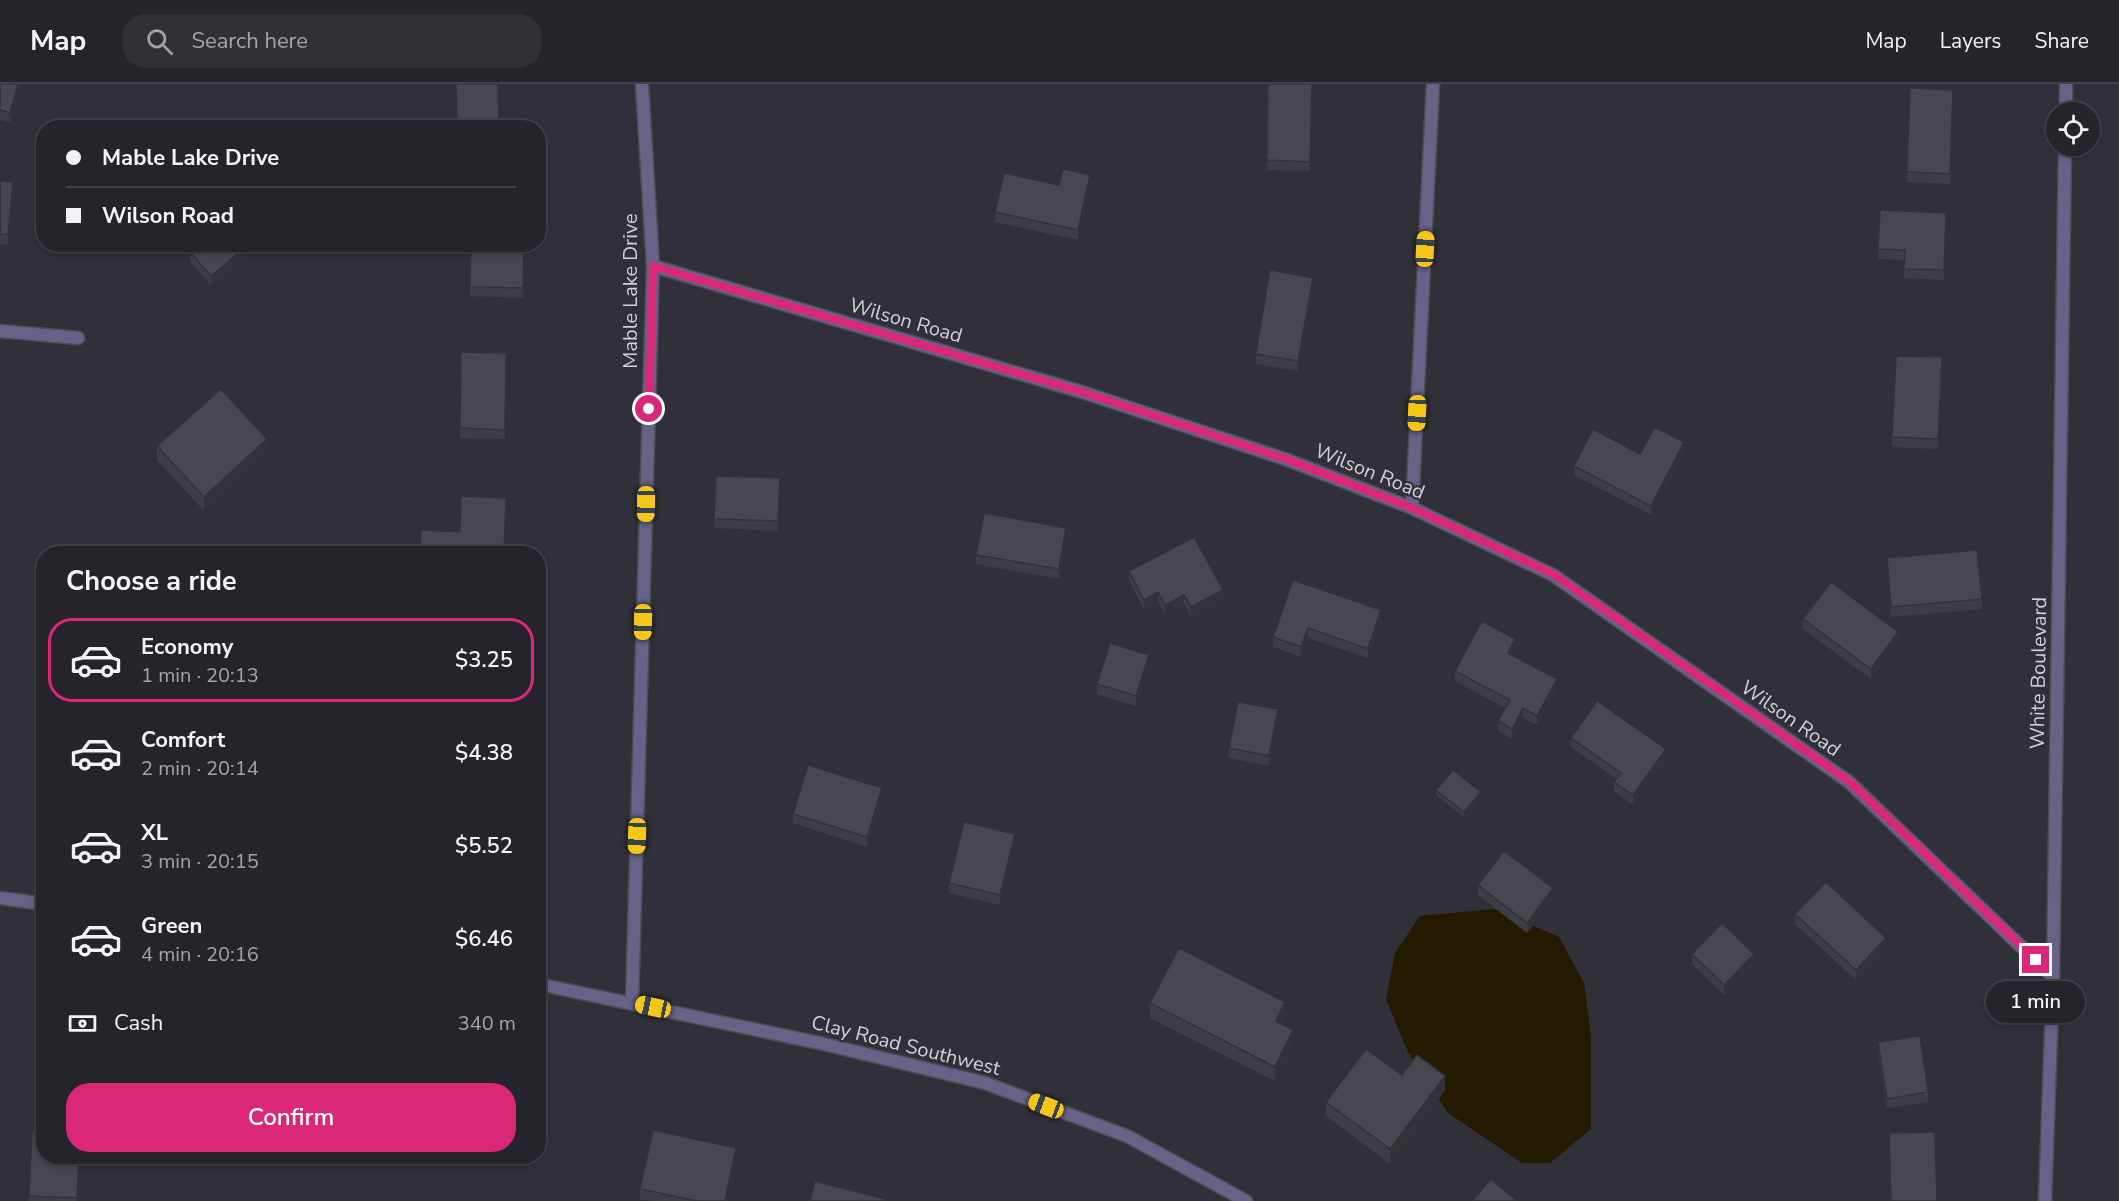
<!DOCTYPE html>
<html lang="en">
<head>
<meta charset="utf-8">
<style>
  :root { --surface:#25242b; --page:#313037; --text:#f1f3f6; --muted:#a3a4a9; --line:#424147; --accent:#db2777 }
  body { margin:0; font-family:"Nunito Sans",sans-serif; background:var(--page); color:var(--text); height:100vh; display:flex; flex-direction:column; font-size:22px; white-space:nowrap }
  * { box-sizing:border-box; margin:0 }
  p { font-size:20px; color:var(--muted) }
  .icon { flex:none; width:33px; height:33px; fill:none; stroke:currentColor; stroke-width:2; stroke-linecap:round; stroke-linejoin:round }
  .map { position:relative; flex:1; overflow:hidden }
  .side { position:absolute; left:36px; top:462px; width:510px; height:618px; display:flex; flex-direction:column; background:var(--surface); border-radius:24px; box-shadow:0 3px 9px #0003,0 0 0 2px var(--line) }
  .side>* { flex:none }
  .hud { position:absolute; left:36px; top:36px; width:510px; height:132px; border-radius:24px; box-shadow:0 3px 9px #0003,0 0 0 2px var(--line); display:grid; align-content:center; height:132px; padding:0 30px; background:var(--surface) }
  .tools { position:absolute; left:2046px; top:18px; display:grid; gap:12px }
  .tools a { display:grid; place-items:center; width:54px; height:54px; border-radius:50%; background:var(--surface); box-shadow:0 3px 9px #0003,0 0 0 2px var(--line); font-size:30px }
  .end { position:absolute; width:27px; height:27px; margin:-14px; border:8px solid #db2777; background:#fff; box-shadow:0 0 0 3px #fff }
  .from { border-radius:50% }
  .bubble { position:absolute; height:42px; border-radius:21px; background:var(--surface); box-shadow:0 3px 9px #0003,0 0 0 2px var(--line); font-size:20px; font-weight:600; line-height:42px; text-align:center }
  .car { position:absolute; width:18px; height:36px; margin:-18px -9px; border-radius:8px; box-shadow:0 0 4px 2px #0007; background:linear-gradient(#f5c518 24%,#345 0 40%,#f5c518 0 76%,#345 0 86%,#f5c518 0) }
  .hud b { display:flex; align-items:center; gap:21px; height:57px; font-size:22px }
  .hud b+b { border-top:2px solid var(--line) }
  .hud i { width:15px; height:15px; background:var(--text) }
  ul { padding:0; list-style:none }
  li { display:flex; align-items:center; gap:18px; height:84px; margin:0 12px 9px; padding:0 18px; border:3px solid transparent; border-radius:24px }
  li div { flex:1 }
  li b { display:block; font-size:22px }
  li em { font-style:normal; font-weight:600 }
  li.selected { border-color:var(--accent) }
  li>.icon { width:54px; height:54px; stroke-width:1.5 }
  h2 { padding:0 30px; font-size:27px; line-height:72px }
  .pay { display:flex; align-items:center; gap:15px; height:66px; padding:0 30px; font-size:22px }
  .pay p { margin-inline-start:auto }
  .action { display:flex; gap:12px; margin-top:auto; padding:12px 30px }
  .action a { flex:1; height:69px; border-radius:24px; background:var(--accent); color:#fff; font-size:24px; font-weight:600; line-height:69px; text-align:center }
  header { display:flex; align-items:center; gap:36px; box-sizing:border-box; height:84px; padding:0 30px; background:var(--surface); border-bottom:2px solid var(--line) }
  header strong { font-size:28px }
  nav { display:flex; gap:33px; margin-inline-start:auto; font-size:21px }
  .search { width:420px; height:54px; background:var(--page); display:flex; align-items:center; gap:15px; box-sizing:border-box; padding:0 21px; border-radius:24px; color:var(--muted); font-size:22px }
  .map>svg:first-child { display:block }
  .water { fill:#241901 }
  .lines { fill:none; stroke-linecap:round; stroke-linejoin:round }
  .minor-casing { stroke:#4e4d55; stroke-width:15 }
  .tertiary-casing { stroke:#4e4d55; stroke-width:15 }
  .minor { stroke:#676288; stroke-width:12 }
  .tertiary { stroke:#676288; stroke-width:12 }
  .wall { fill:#3e3d45 }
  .shaded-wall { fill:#323238 }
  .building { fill:#484750; stroke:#323238; stroke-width:1.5 }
  .route { stroke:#db2777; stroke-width:8 }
  .labels { text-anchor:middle; stroke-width:4.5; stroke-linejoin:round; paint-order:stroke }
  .street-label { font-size:20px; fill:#d1d0d6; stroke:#313039 }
</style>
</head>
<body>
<header>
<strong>Map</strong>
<div class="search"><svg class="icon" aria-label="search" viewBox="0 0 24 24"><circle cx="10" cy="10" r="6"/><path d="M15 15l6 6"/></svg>Search here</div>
<nav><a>Map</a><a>Layers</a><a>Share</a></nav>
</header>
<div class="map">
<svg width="2119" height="1117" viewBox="0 0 2119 1117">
  <rect width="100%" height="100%" fill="#313039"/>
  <path class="water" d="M1494,825L1559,853L1584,899L1591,952V1045L1550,1079H1522L1448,1029L1408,968L1386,915L1395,869L1420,832Z"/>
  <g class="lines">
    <g class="minor-casing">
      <path id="minor" d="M2066,28V0
        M653,182L1082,308L1285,375L1412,424L1553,491L1849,698L2053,893
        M0,247L78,254
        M1412,424L1433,0
        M632,919L653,182L642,0
        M2045,1117L2053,893L2065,62"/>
    </g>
    <g class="tertiary-casing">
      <path id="tertiary" d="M0,814L44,820
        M538,900L824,960L985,999L1127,1052L1246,1117"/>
    </g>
    <use href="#minor" class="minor"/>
    <use href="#tertiary" class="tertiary"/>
  </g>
  <path class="wall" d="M0,0H21L10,38L0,36Z
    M1268,0H1312L1310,87L1267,86Z
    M1953,16L1950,100L1907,98V88Z
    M0,97L13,108L8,161L0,160Z
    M1059,101H1090L1078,156L995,138V128Z
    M1880,126L1946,129L1944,196L1904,194L1905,176L1878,175Z
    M192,160H260V161L211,202L190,177V168L195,164Z
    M471,160H524L523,214L470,212Z
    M1313,203L1298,287L1256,280V270Z
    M461,268L506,269L505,355L460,354Z
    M1942,283L1938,365L1892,363V353Z
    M157,362L267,369L204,427L157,376Z
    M1684,368L1651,431L1574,391V382L1640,370Z
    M716,392L780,394L778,447L714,444Z
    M1066,453L1059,495L976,480V471Z
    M1887,474L1982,515V525L1891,533Z
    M1129,487L1223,516L1191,533L1184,520L1165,531L1158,518L1144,525L1129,497Z
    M1293,496L1381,536L1368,574L1308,554L1301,573L1273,563V553Z
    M1803,535L1898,558L1871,595L1803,545Z
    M1515,564L1512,571L1557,605L1537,641L1523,634L1512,655L1498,647V637L1505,624L1455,597V587Z
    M1149,581L1136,622L1097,610V600Z
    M1278,635L1269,682L1229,674V664Z
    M1571,654L1666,675L1633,721L1614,707V698L1616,695L1571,663Z
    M1436,706L1481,713L1464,733L1436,711Z
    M882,714L867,763L793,739V730Z
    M1015,760L1000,821L949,809V799Z
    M1478,801L1553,814L1527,849L1478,811Z
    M1795,830L1886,863L1856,896L1795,840Z
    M1692,870L1754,880L1724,911L1692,880Z
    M1150,919L1285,932L1281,940L1293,961L1275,997L1150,934Z
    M1878,958L1928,1008V1018L1887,1024L1878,968Z
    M1402,991L1445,1006L1390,1080L1326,1032V1018Z
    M32,1048L79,1072L77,1117H29Z
    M736,1073L727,1117H652L640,1115V1105Z"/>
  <path class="shaded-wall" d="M18,0H21L10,38V29Z
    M1090,91V101L1078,156V146Z
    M13,98V108L8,161V151Z
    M249,160L260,161L211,202V192Z
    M1313,194V203L1298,287V277Z
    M267,355V369L204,427V413Z
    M1684,358V368L1651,431V422Z
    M1066,444V453L1059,495V485Z
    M1223,506V516L1191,533V523Z
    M1158,508V518L1144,525V516Z
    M1184,511V520L1165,531V521Z
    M1381,526V536L1368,574V565Z
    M1308,544V554L1301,573V563Z
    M1898,548V558L1871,595V585Z
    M1515,555V564L1508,578V569Z
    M1149,571V581L1136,622V612Z
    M1557,595V605L1537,641V632Z
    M1523,624V634L1512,655V645Z
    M1278,625V635L1269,682V672Z
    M1666,665V675L1633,721V711Z
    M882,704V714L867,763V753Z
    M1481,708V713L1464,733V728Z
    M1015,750V760L1000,821V811Z
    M1553,804V814L1527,849V839Z
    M1886,854V863L1856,896V886Z
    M1754,870V880L1724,911V901Z
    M1285,918V932L1276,952V937Z
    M1293,946V961L1275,997V983Z
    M1445,992V1006L1390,1080V1065Z
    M736,1064V1073L727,1117H725Z"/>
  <path class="building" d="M0,0H18L10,29L0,26Z
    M456,0H498L499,44H457Z
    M1268,0H1312L1310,78L1267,76Z
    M1910,4L1953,6L1950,90L1907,88Z
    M1063,85L1090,91L1078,146L995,128L1004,89L1059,101Z
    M0,97L13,98L8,151L0,150Z
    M1880,126L1946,129L1944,186L1904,185L1905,166L1878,165Z
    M198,160H249L211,192L190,168Z
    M471,160H524L523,204L470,203Z
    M1270,186L1313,194L1298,277L1256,270Z
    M461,268L506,269L505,346L460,344Z
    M1896,272L1942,273L1938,355L1892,353Z
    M221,305L267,355L204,413L157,362Z
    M1655,343L1684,358L1651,422L1574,382L1593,345L1640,370Z
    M716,392L780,394L778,437L714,435Z
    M461,412L506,414L504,470H420L421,446L460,448Z
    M984,429L1066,444L1059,485L976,471Z
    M1194,453L1223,506L1191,523L1184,511L1165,521L1158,508L1144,516L1129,487Z
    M1977,466L1982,515L1891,523L1887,474Z
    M1293,496L1381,526L1368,565L1308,544L1301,563L1273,553Z
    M1831,498L1898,548L1871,585L1803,535Z
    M1482,537L1515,555L1508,569L1557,595L1537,632L1523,624L1512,645L1498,637L1510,616L1455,587Z
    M1110,559L1149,571L1136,612L1097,600Z
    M1597,617L1666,665L1633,711L1614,698L1621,689L1571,654Z
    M1238,618L1278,625L1269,672L1229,664Z
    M808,681L882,704L867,753L793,730Z
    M1453,686L1481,708L1464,728L1436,706Z
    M964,738L1015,750L1000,811L949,799Z
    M1504,767L1553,804L1527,839L1478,801Z
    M1826,798L1886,854L1856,886L1795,830Z
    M1722,839L1754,870L1724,901L1692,870Z
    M1179,864L1285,918L1276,937L1293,946L1275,983L1150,919Z
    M1920,952L1928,1008L1887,1015L1878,958Z
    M1366,965L1402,991L1417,971L1445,992L1390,1065L1326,1018Z
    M653,1046L736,1064L725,1117H697L640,1105Z
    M32,1048L44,1049V1072H79L77,1114L29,1112Z
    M1935,1048L1937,1117H1891L1889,1049Z
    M1491,1095L1517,1117H1472Z
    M815,1097L885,1115V1117H810Z"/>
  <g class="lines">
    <path class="route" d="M649,325L653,182L1082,308L1286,375L1412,424L1553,490L1850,698L2036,876"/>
  </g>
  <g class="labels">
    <g class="street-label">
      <text transform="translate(630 207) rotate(-90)" y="7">Mable Lake Drive</text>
      <text transform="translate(906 236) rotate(16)" y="7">Wilson Road</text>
      <text transform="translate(1370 387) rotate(22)" y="7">Wilson Road</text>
      <text transform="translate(2038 589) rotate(-89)" y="7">White Boulevard</text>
      <text transform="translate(1791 634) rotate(35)" y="7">Wilson Road</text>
      <text transform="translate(906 961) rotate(14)" y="7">Clay Road Southwest</text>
    </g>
  </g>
</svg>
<div class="tools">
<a><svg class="icon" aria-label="locate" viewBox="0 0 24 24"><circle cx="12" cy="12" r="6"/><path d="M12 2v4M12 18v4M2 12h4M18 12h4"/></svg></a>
</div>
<i class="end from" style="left:649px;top:325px"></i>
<i class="end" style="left:2036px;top:876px"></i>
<div class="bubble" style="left:1986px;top:897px;width:99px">1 min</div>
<i class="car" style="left:1425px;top:165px;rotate:3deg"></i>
<i class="car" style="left:1417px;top:329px;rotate:183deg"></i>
<i class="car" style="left:646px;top:420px;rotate:181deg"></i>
<i class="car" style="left:643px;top:538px;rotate:181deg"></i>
<i class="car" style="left:637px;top:752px;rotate:182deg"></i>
<i class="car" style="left:653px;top:923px;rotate:282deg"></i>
<i class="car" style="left:1046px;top:1022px;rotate:291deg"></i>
<div class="hud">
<b><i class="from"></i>Mable Lake Drive</b>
<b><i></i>Wilson Road</b>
</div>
<section class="side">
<h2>Choose a ride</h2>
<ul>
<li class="selected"><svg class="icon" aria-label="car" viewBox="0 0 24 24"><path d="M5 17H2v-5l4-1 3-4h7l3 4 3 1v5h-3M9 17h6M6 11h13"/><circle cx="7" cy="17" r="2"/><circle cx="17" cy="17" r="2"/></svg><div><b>Economy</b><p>1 min · 20:13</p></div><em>$3.25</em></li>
<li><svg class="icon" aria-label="car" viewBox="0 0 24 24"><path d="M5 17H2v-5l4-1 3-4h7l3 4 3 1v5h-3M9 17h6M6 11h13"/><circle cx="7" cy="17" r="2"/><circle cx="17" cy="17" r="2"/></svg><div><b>Comfort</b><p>2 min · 20:14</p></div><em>$4.38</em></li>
<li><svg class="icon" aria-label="car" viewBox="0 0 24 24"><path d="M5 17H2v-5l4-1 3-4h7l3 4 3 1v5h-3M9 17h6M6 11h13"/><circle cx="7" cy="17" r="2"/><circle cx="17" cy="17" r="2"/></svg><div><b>XL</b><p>3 min · 20:15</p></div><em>$5.52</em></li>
<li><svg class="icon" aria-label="car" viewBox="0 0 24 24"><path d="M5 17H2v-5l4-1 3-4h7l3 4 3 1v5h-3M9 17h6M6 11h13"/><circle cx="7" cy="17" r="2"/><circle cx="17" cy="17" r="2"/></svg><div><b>Green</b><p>4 min · 20:16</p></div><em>$6.46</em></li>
</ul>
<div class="pay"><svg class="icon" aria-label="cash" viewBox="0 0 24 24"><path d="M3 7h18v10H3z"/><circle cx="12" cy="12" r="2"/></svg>Cash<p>340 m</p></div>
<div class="action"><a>Confirm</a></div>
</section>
</div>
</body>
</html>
